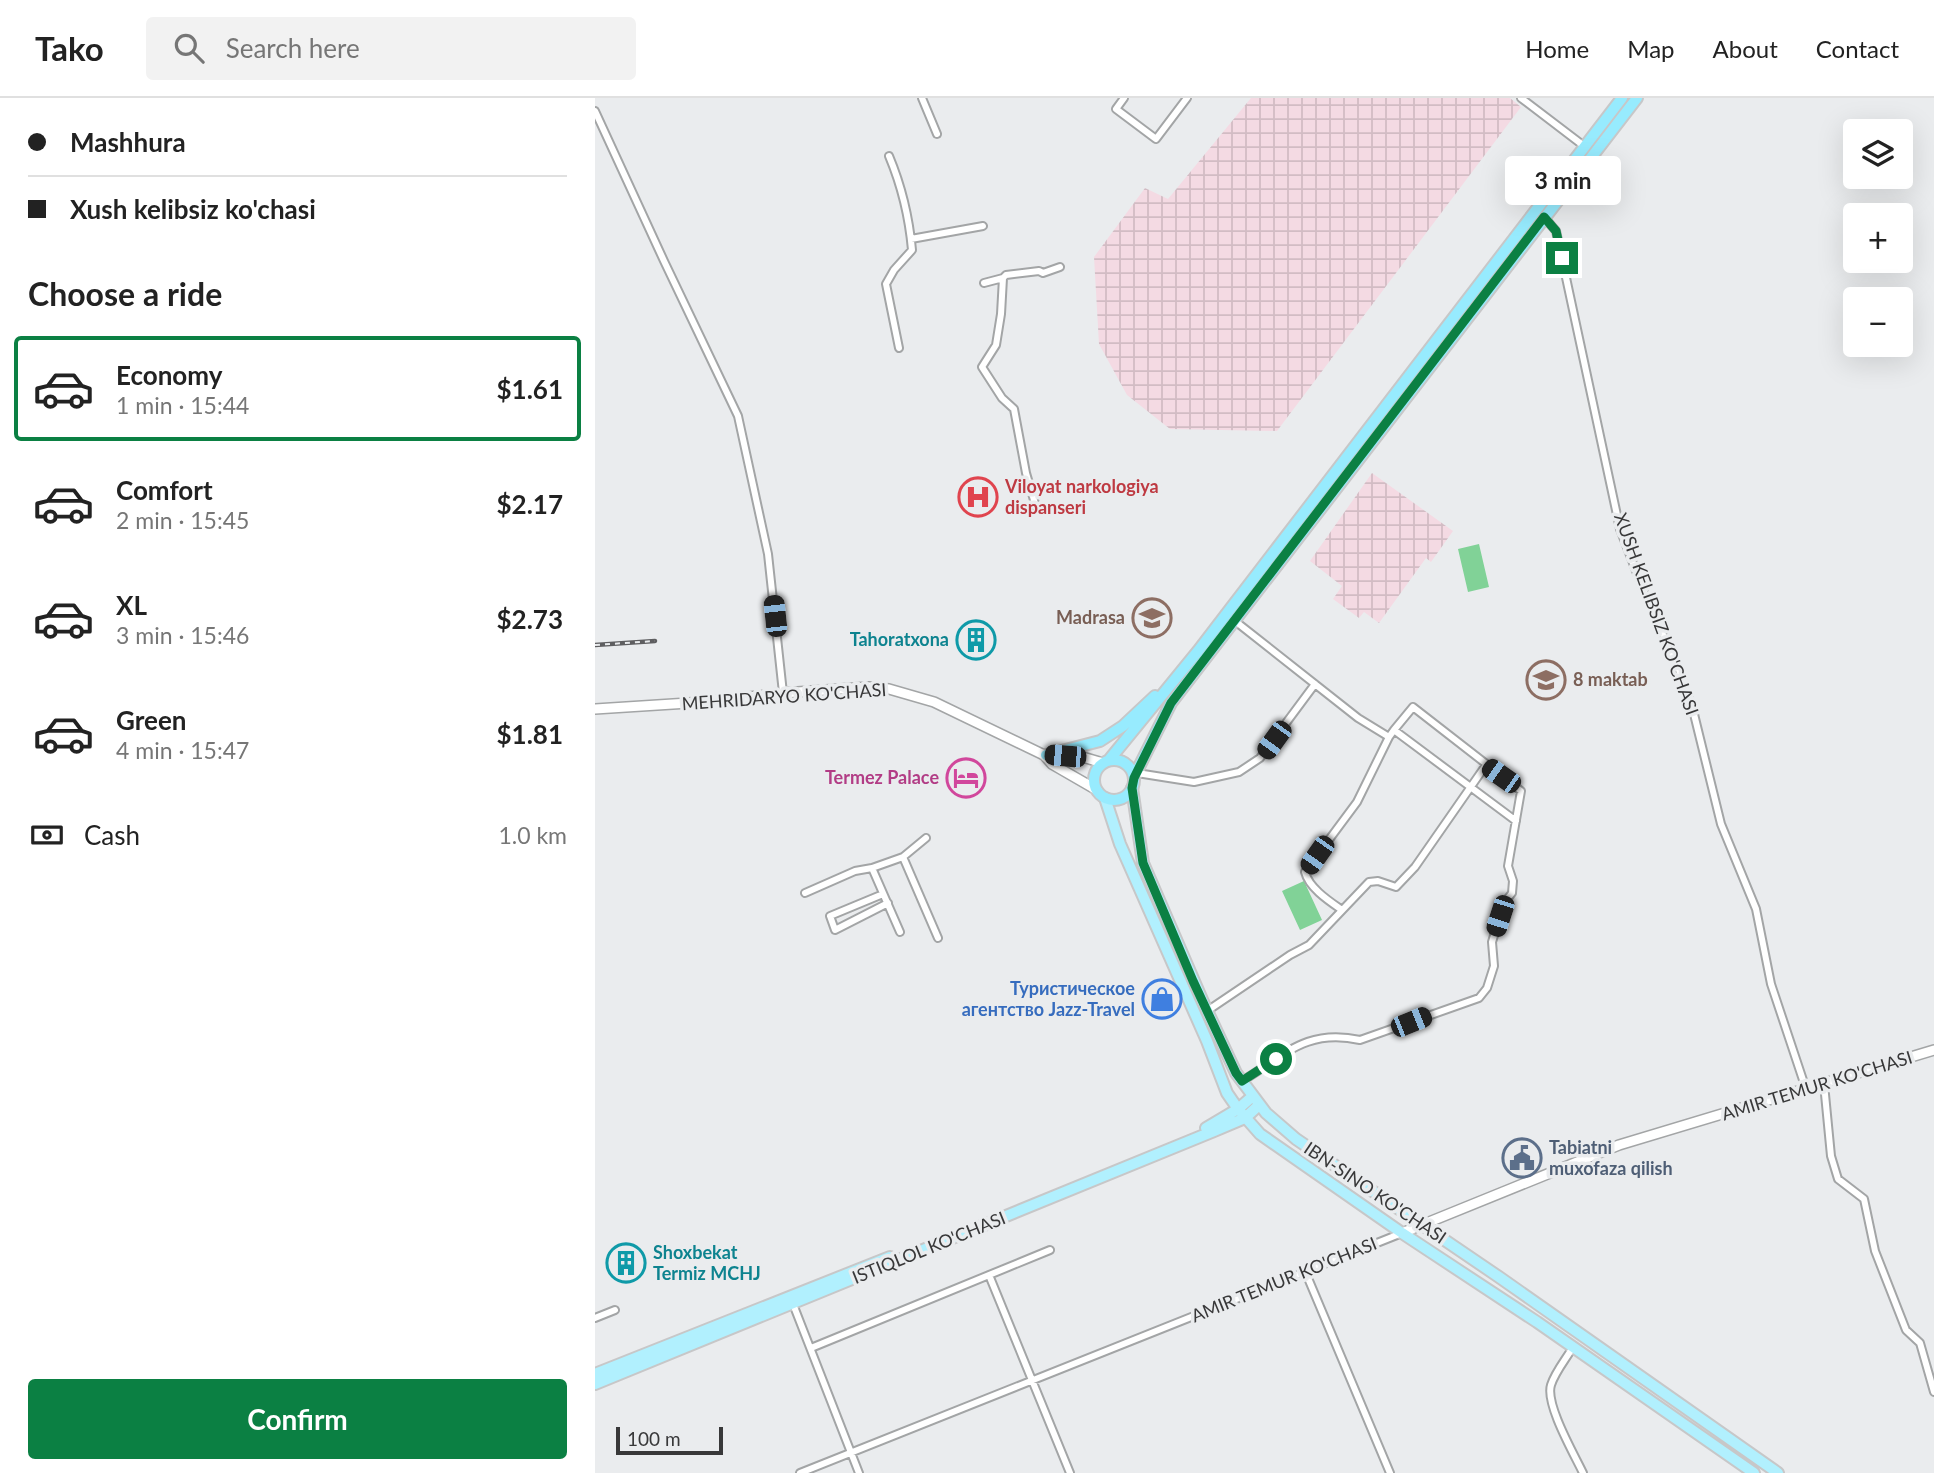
<!DOCTYPE html>
<html lang="en">
<head>
<meta charset="utf-8">
<style>
  :root { --surface:#fff; --page:#f2f2f2; --text:#222; --muted:#767676; --line:#e0e0e0; --accent:#0b8043 }
  body { margin:0; font-family:Lato,sans-serif; background:var(--page); color:var(--text); height:100vh; display:flex; flex-direction:column; font-size:26px; white-space:nowrap }
  * { box-sizing:border-box; margin:0 }
  p { font-size:23px; color:var(--muted) }
  .icon { flex:none; width:38px; height:38px; fill:none; stroke:currentColor; stroke-width:2; stroke-linecap:round; stroke-linejoin:round }
  .map { position:relative; flex:1; overflow:hidden }
  .side { display:flex; flex-direction:column; background:var(--surface); width:595px }
  .side>* { flex:none }
  .hud { display:grid; align-content:center; height:154px; padding:0 28px; background:var(--surface) }
  .tools { position:absolute; left:1248px; top:21px; display:grid; gap:14px }
  .tools a { display:grid; place-items:center; width:70px; height:70px; border-radius:7px; background:var(--surface); box-shadow:0 7px 28px #0002; font-size:35px }
  .scale { position:absolute; left:21px; bottom:18px; width:107px; box-sizing:border-box; padding-left:7px; border:4px solid #383839; border-top:0; font-size:19px; line-height:24px; white-space:nowrap; color:#383839; -webkit-text-stroke:5px #eaecee; paint-order:stroke }
  .end { position:absolute; width:32px; height:32px; margin:-16px; border:9px solid #0b8043; background:#fff; box-shadow:0 0 0 4px #fff }
  .from { border-radius:50% }
  .bubble { position:absolute; height:49px; border-radius:7px; background:var(--surface); box-shadow:0 7px 28px #0002; font-size:23px; font-weight:700; line-height:49px; text-align:center }
  .car { position:absolute; width:21px; height:42px; margin:-21px -10px; border-radius:9px; box-shadow:0 0 5px 2px #0007; background:linear-gradient(#222 24%,#8ab4d8 0 40%,#222 0 76%,#8ab4d8 0 86%,#222 0) }
  .hud b { display:flex; align-items:center; gap:24px; height:66px; font-size:26px }
  .hud b+b { border-top:2px solid var(--line) }
  .hud i { width:18px; height:18px; background:var(--text) }
  ul { padding:0; list-style:none }
  li { display:flex; align-items:center; gap:21px; height:105px; margin:0 14px 10px; padding:0 14px; border:4px solid transparent; border-radius:7px }
  li div { flex:1 }
  li b { display:block; font-size:26px }
  li em { font-style:normal; font-weight:700 }
  li.on { border-color:var(--accent) }
  li>.icon { width:63px; height:63px; stroke-width:1.5 }
  h2 { padding:0 28px; font-size:32px; line-height:84px }
  .pay { display:flex; align-items:center; gap:18px; height:77px; padding:0 28px; font-size:26px }
  .pay p { margin-inline-start:auto }
  .primary-button { display:flex; gap:14px; margin-top:auto; padding:14px 28px }
  .primary-button a { flex:1; height:80px; border-radius:7px; background:var(--accent); color:#fff; font-size:28px; font-weight:700; line-height:80px; text-align:center }
  header { display:flex; align-items:center; gap:42px; box-sizing:border-box; height:98px; padding:0 35px; background:var(--surface); border-bottom:2px solid var(--line) }
  header strong { font-size:33px }
  nav { display:flex; gap:38px; margin-inline-start:auto; font-size:24px }
  .search { width:490px; height:63px; background:var(--page); display:flex; align-items:center; gap:18px; box-sizing:border-box; padding:0 24px; border-radius:7px; color:var(--muted); font-size:26px }
  main { display:flex; flex:1; min-height:0 }
  .map>svg:first-child { display:block }
  .industrial { fill:url(#industrial-grid) }
  .garden { fill:#81d297 }
  .lines { fill:none; stroke-linecap:round; stroke-linejoin:round }
  .minor-casing { stroke:#a3a5a6; stroke-width:10 }
  .secondary-casing { stroke:#a3a5a6; stroke-width:12 }
  .primary-casing { stroke:#c7c7c8; stroke-width:14 }
  .trunk-casing { stroke:#c7c7c8; stroke-width:14 }
  .minor { stroke:#fff; stroke-width:6 }
  .secondary { stroke:#fff; stroke-width:9 }
  .primary { stroke:#b1f0fe; stroke-width:10 }
  .trunk { stroke:#97ebfe; stroke-width:10 }
  .rail-casing { stroke:#5e5e60; stroke-width:4.5 }
  .rail { stroke:#eaecee; stroke-width:2; stroke-dasharray:5; stroke-linecap:butt }
  .route { stroke:#0b8043; stroke-width:9 }
  .labels { text-anchor:middle; stroke-width:7; stroke-linejoin:round; paint-order:stroke }
  .health-label { font-size:18px; font-weight:bold; fill:#be3a42; stroke:#eaecee; text-anchor:start }
  .street-label { font-size:18px; fill:#383839; stroke:#eaecee }
  .education-label { font-size:18px; font-weight:bold; fill:#785e54; stroke:#eaecee; text-anchor:end }
  .culture-label { font-size:18px; font-weight:bold; fill:#0d838f; stroke:#eaecee; text-anchor:end }
  .hotel-label { font-size:18px; font-weight:bold; fill:#b23c85; stroke:#eaecee; text-anchor:end }
  .shop-label { font-size:18px; font-weight:bold; fill:#366cbe; stroke:#eaecee; text-anchor:end }
  .service-label { font-size:18px; font-weight:bold; fill:#4e5e75; stroke:#eaecee; text-anchor:start }
</style>
</head>
<body>
<header>
<strong>Tako</strong>
<div class="search"><svg class="icon" aria-label="search" viewBox="0 0 24 24"><circle cx="10" cy="10" r="6"/><path d="M15 15l6 6"/></svg>Search here</div>
<nav><a>Home</a><a>Map</a><a>About</a><a>Contact</a></nav>
</header>
<main>
<section class="side">
<div class="hud">
<b><i class="from"></i>Mashhura</b>
<b><i></i>Xush kelibsiz ko'chasi</b>
</div>
<h2>Choose a ride</h2>
<ul>
<li class="on"><svg class="icon" aria-label="car" viewBox="0 0 24 24"><path d="M5 17H2v-5l4-1 3-4h7l3 4 3 1v5h-3M9 17h6M6 11h13"/><circle cx="7" cy="17" r="2"/><circle cx="17" cy="17" r="2"/></svg><div><b>Economy</b><p>1 min · 15:44</p></div><em>$1.61</em></li>
<li><svg class="icon" aria-label="car" viewBox="0 0 24 24"><path d="M5 17H2v-5l4-1 3-4h7l3 4 3 1v5h-3M9 17h6M6 11h13"/><circle cx="7" cy="17" r="2"/><circle cx="17" cy="17" r="2"/></svg><div><b>Comfort</b><p>2 min · 15:45</p></div><em>$2.17</em></li>
<li><svg class="icon" aria-label="car" viewBox="0 0 24 24"><path d="M5 17H2v-5l4-1 3-4h7l3 4 3 1v5h-3M9 17h6M6 11h13"/><circle cx="7" cy="17" r="2"/><circle cx="17" cy="17" r="2"/></svg><div><b>XL</b><p>3 min · 15:46</p></div><em>$2.73</em></li>
<li><svg class="icon" aria-label="car" viewBox="0 0 24 24"><path d="M5 17H2v-5l4-1 3-4h7l3 4 3 1v5h-3M9 17h6M6 11h13"/><circle cx="7" cy="17" r="2"/><circle cx="17" cy="17" r="2"/></svg><div><b>Green</b><p>4 min · 15:47</p></div><em>$1.81</em></li>
</ul>
<div class="pay"><svg class="icon" aria-label="cash" viewBox="0 0 24 24"><path d="M3 7h18v10H3z"/><circle cx="12" cy="12" r="2"/></svg>Cash<p>1.0 km</p></div>
<div class="primary-button"><a>Confirm</a></div>
</section>
<div class="map">
<svg width="1339" height="1375" viewBox="0 0 1339 1375">
  <defs>
    <pattern id="industrial-grid" width="8" height="8" patternUnits="userSpaceOnUse" patternTransform="scale(1.75)"><rect width="8" height="8" fill="#f4dae3"/><path d="M0 4h8M4 0v8" fill="none" stroke="#d2bcc4"/></pattern>
  </defs>
  <rect width="100%" height="100%" fill="#eaecee"/>
  <path class="industrial" d="M656,0H915L926,9L682,333L575,331L532,297L504,246L499,159L550,90L573,101Z
    M777,375L858,433L836,464L831,460L784,525L769,514L764,520L738,501L747,488L715,463Z"/>
  <path class="garden" d="M884,446L894,489L873,494L863,451Z
    M709,783L727,822L705,832L687,793Z"/>
  <g class="lines">
    <g class="minor-casing">
      <path id="minor" d="M327,0L342,36
        M529,0L521,11L561,41L592,0
        M926,0L989,48
        M0,13L69,163L143,318L173,456L188,595
        M294,58C307,89 314,118 317,152L299,172L291,186L304,250
        M949,119L961,133L1025,431L1051,499L1084,572L1098,612L1126,726L1161,811L1176,886L1211,991
        M316,141L388,128
        M389,185L408,180
        M441,409L431,375L419,311L407,300L387,269L401,247L406,216L408,180L411,177L444,173L448,175L465,169
        M640,523L763,620L794,639L799,632L921,723
        M542,675L599,684L644,674L665,660L720,586
        M308,759L343,840
        M210,795L260,773L277,770
        M288,796L235,818L240,832L293,805
        M747,812C734,803 714,790 710,774L762,704L794,639
        M305,834L277,770L308,759L331,740
        M612,913L695,857L714,847L774,784L783,783L801,789L820,769L891,667
        M647,983C689,958 711,930 765,942L884,900L892,890L899,868L897,844L909,805L917,795L918,783L913,768L926,693L818,609L799,632
        M1229,986L1236,1058L1243,1081L1269,1101L1280,1153L1311,1232L1325,1245L1339,1294
        M710,1173L795,1375
        M394,1177L475,1375
        M198,1206L264,1375
        M0,1220L20,1212
        M978,1249C971,1261 960,1274 956,1287C950,1306 979,1356 988,1375
        M216,1250L455,1152
        M205,1375L807,1135"/>
    </g>
    <g class="secondary-casing">
      <path id="secondary" d="M0,611L109,604L188,595L274,589L294,591L339,604L449,657L491,660L508,665
        M449,657L457,666L502,692
        M807,1135L1024,1047L1339,952"/>
    </g>
    <g class="primary-casing">
      <path id="primary" d="M537,690L548,765L608,904L641,975L671,1015L701,1041L904,1179L1183,1375
        M510,700L525,746L612,943L632,995L643,1011L665,1036L807,1135L942,1224L1159,1375
        M611,1030L643,1011L658,998
        M0,1276L295,1159
        M0,1286L619,1033L650,1020L664,1007"/>
    </g>
    <g class="trunk-casing">
      <path id="trunk" d="M451,657L505,643L528,628L560,598
        M514,662L603,553L1027,0
        M499 682a20 20 0 1 1 40 0a20 20 0 1 1-40 0Z
        M539,679L576,605L1042,0"/>
    </g>
    <use href="#minor" class="minor"/>
    <use href="#secondary" class="secondary"/>
    <use href="#primary" class="primary"/>
    <use href="#trunk" class="trunk"/>
    <g class="rail-casing">
      <path id="rail" d="M0,547L60,543"/>
    </g>
    <use href="#rail" class="rail"/>
  </g>
  <g class="lines">
    <path class="route" d="M681,961L647,983L641,975L598,883L548,765L537,690L539,680L576,605L949,119L961,133L967,160"/>
  </g>
  <defs>
    <g id="hospital-ring" transform="scale(2.0125)"><circle r="9.5" fill="#eaecee" stroke="#e0444e" stroke-width="1.5"/><path d="M-5-5h3v3.5h4V-5h3V5h-3V1.5h-4V5h-3Z" fill="#e0444e"/></g>
    <g id="university-ring" transform="scale(2.0125)"><circle r="9.5" fill="#eaecee" stroke="#8d6e63" stroke-width="1.5"/><path d="M0-5L7-2L0 1L-7-2ZM-4 1L0 2.5L4 1V4Q0 6-4 4Z" fill="#8d6e63"/></g>
    <g id="building-ring" transform="scale(2.0125)"><circle r="9.5" fill="#eaecee" stroke="#0f9aa8" stroke-width="1.5"/><path d="M-4-6H4V6H1V3H-1V6H-4ZM-2.5-4.3h1.7v1.8h-1.7ZM.8-4.3h1.7v1.8H.8ZM-2.5-1h1.7V.8h-1.7ZM.8-1h1.7V.8H.8Z" fill="#0f9aa8"/></g>
    <g id="school-ring" transform="scale(2.0125)"><circle r="9.5" fill="#eaecee" stroke="#8d6e63" stroke-width="1.5"/><path d="M0-5L7-2L0 1L-7-2ZM-4 1L0 2.5L4 1V4Q0 6-4 4Z" fill="#8d6e63"/></g>
    <g id="hotel-ring" transform="scale(2.0125)"><circle r="9.5" fill="#eaecee" stroke="#d1479c" stroke-width="1.5"/><path d="M-6-4.5h1.5V1H6V5H4.5V3h-9V5H-6ZM-4 0a1.8 1.8 0 1 1 3.6 0ZM.5 0V-2.5h3Q6-2.5 6 0Z" fill="#d1479c"/></g>
    <g id="shop-ring" transform="scale(2.0125)"><circle r="9.5" fill="#eaecee" stroke="#3f7fe0" stroke-width="1.5"/><path d="M-5-2.5h2.3a2.7 3.5 0 0 1 5.4 0H5L5.5 6h-11ZM-1.5-2.5h3a1.5 2.3 0 0 0-3 0Z" fill="#3f7fe0"/></g>
    <g id="civic-ring" transform="scale(2.0125)"><circle r="9.5" fill="#eaecee" stroke="#5c6f8a" stroke-width="1.5"/><path d="M-.6-6.5H3V-4.5H.6V-3L4-1V1h2V6H-6V1h2V-1L-.6-3ZM-1.2 2.5V6h2.4V2.5Z" fill="#5c6f8a"/></g>
  </defs>
  <g fill-rule="evenodd">
    <use href="#hospital-ring" x="383" y="399"/>
    <use href="#university-ring" x="557" y="520"/>
    <use href="#building-ring" x="381" y="542"/>
    <use href="#school-ring" x="951" y="582"/>
    <use href="#hotel-ring" x="371" y="680"/>
    <use href="#shop-ring" x="567" y="901"/>
    <use href="#civic-ring" x="927" y="1060"/>
    <use href="#building-ring" x="31" y="1165"/>
  </g>
  <g class="labels">
    <g class="health-label">
      <text x="410" y="395">Viloyat narkologiya<tspan x="410" dy="21">dispanseri</tspan></text>
    </g>
    <g class="street-label">
      <text transform="translate(1061 516) rotate(70)" y="6">XUSH KELIBSIZ KO'CHASI</text>
      <text transform="translate(189 599) rotate(-4)" y="6">МEHRIDARYO KO'CHASI</text>
      <text transform="translate(1222 988) rotate(-17)" y="6">AMIR TEMUR KO'CHASI</text>
      <text transform="translate(780 1095) rotate(34)" y="6">IBN-SINO KO'CHASI</text>
      <text transform="translate(334 1150) rotate(-22)" y="6">ISTIQLOL KO'CHASI</text>
      <text transform="translate(689 1182) rotate(-22)" y="6">AMIR TEMUR KO'CHASI</text>
    </g>
    <g class="education-label">
      <text x="530" y="526">Madrasa</text>
      <text x="978" y="588" text-anchor="start">8 maktab</text>
    </g>
    <g class="culture-label">
      <text x="354" y="548">Tahoratxona</text>
      <text x="58" y="1161" text-anchor="start">Shoxbekat<tspan x="58" dy="21">Termiz MCHJ</tspan></text>
    </g>
    <g class="hotel-label">
      <text x="344" y="686">Termez Palace</text>
    </g>
    <g class="shop-label">
      <text x="540" y="897">Туристическое<tspan x="540" dy="21">агентство Jazz-Travel</tspan></text>
    </g>
    <g class="service-label">
      <text x="954" y="1056">Tabiatni<tspan x="954" dy="21">muxofaza qilish</tspan></text>
    </g>
  </g>
</svg>
<div class="tools">
<a><svg class="icon" aria-label="layers" viewBox="0 0 24 24"><path d="M12 4l9 5-9 5-9-5zM3 14l9 5 9-5"/></svg></a>
<a>+</a>
<a>−</a>
</div>
<div class="scale">100 m</div>
<i class="end from" style="left:681px;top:961px"></i>
<i class="end" style="left:967px;top:160px"></i>
<div class="bubble" style="left:910px;top:58px;width:116px">3 min</div>
<i class="car" style="left:180px;top:518px;rotate:354deg"></i>
<i class="car" style="left:679px;top:642px;rotate:216deg"></i>
<i class="car" style="left:470px;top:658px;rotate:275deg"></i>
<i class="car" style="left:906px;top:678px;rotate:305deg"></i>
<i class="car" style="left:722px;top:757px;rotate:215deg"></i>
<i class="car" style="left:905px;top:818px;rotate:198deg"></i>
<i class="car" style="left:816px;top:924px;rotate:68deg"></i>
</div>
</main>
</body>
</html>
